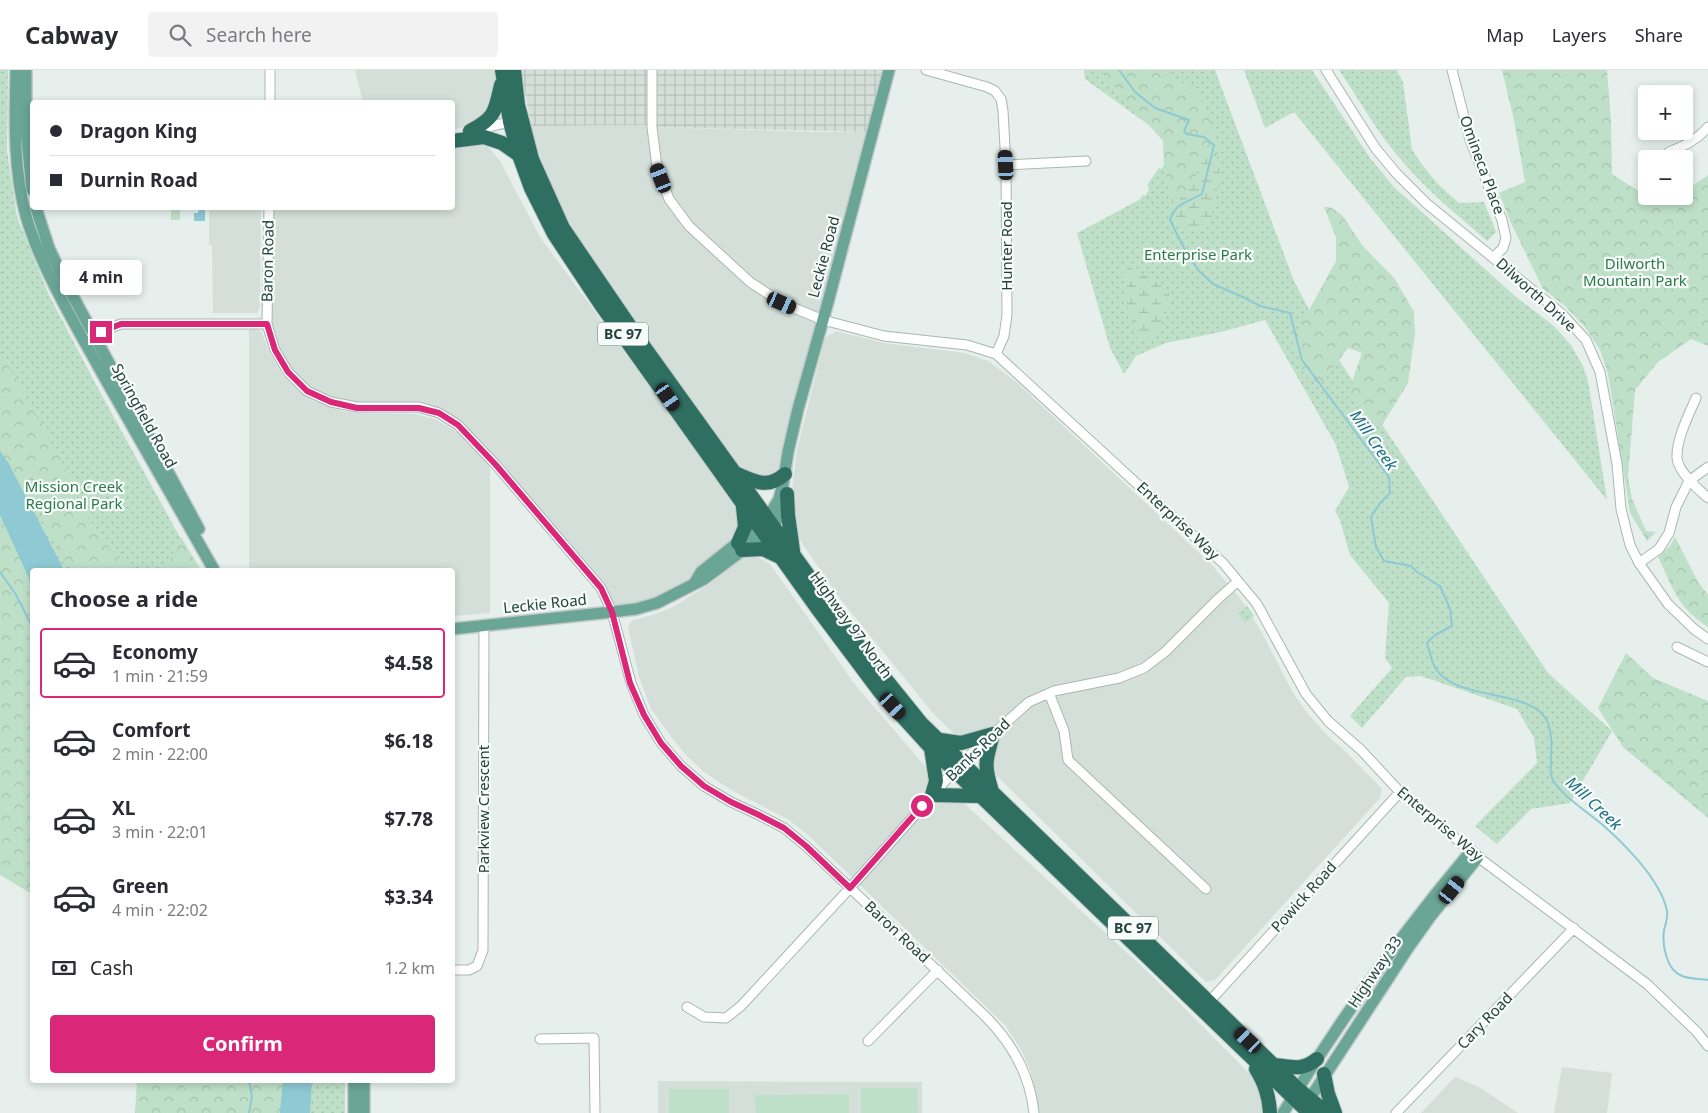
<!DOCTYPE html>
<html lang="en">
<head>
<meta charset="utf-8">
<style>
  :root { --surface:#fff; --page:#f2f2f3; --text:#2b2b33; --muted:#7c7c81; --line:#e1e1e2; --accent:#db2777 }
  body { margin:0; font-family:"Noto Sans",sans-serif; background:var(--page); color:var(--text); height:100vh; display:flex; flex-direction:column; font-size:19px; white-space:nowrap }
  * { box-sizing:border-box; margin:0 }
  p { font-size:16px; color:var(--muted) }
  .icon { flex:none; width:28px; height:28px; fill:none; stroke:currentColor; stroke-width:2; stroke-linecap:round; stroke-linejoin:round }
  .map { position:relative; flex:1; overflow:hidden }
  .side { position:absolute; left:30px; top:498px; width:425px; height:515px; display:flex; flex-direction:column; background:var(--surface); border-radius:5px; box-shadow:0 2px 8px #0003 }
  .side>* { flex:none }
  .guide { position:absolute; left:30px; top:30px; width:425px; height:110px; border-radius:5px; box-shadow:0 2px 8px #0003; display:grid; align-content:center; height:110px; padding:0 20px; background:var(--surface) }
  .controls { position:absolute; left:1638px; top:15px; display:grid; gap:10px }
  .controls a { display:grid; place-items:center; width:55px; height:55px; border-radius:5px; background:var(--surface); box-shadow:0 2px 8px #0003; font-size:25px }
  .end { position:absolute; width:22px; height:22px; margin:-11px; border:6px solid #db2777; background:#fff; box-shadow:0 0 0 2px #fff }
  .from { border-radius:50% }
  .bubble { position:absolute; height:35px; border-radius:5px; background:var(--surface); box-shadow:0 2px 8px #0003; font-size:16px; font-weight:700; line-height:35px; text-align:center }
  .car { position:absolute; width:15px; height:30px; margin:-15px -8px; border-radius:6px; box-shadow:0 0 4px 1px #0007; background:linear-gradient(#222 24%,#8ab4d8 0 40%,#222 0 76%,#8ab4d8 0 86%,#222 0) }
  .guide b { display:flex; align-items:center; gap:18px; height:48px; font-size:19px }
  .guide b+b { border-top:1px solid var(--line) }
  .guide i { width:12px; height:12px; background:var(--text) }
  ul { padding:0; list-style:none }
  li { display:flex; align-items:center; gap:15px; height:70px; margin:0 10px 8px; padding:0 10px; border:2px solid transparent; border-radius:5px }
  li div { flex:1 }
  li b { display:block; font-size:19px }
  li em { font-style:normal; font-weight:700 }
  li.active { border-color:var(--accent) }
  li>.icon { width:45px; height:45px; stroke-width:1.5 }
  h2 { padding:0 20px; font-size:22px; line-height:60px }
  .pay { display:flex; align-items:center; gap:12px; height:55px; padding:0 20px; font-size:19px }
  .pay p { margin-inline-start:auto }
  .primary-button { display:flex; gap:10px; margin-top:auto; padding:10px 20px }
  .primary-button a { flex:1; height:58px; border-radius:5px; background:var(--accent); color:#fff; font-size:20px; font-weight:700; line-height:58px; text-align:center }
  header { display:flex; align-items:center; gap:30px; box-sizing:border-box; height:70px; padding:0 25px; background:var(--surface); border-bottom:1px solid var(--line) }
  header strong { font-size:24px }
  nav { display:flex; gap:28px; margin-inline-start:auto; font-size:18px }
  .search { width:350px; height:45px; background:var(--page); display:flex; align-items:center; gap:12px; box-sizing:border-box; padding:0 18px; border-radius:5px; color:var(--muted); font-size:19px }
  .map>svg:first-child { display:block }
  .built { fill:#d4dfda }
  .industrial { fill:url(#industrial-grid) }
  .grass { fill:url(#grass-dots) }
  .forest { fill:url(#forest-crowns) }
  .wetland { fill:url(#wetland-marsh) }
  .pitch { fill:#bfe0c8 }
  .water { fill:#8ec9d4 }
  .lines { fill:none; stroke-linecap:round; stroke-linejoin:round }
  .stream { stroke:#8ec9d4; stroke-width:2 }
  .minor-casing { stroke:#a8b8b2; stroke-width:11 }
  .major-casing { stroke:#c2cac8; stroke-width:14 }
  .highway-casing { stroke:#c2cac8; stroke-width:16 }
  .minor { stroke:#fff; stroke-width:9 }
  .major { stroke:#6aa596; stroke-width:11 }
  .highway { stroke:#2f6f62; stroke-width:14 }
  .route { stroke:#db2777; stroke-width:6 }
  .labels { text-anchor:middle; stroke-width:4.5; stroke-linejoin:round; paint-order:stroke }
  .shield { fill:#f7fbf9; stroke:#637a73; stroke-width:1 }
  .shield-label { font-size:14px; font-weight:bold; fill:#24423a }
  .street-label { font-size:15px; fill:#24423a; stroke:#f7fbf9 }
  .park-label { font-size:15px; fill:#2d7a4b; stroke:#f7fbf9 }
  .water-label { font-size:16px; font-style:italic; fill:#1c6f80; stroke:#f7fbf9 }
</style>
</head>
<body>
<header>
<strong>Cabway</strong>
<div class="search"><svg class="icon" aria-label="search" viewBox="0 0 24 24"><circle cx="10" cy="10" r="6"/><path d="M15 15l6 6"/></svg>Search here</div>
<nav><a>Map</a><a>Layers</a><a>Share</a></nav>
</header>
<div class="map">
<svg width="1708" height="1043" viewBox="0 0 1708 1043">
  <defs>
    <pattern id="industrial-grid" width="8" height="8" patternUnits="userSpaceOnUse" patternTransform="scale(1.25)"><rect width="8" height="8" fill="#d4dfda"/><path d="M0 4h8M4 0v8" fill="none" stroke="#b6c1bc"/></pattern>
    <pattern id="grass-dots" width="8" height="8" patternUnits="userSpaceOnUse" patternTransform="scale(1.25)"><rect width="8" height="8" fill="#bfe0c8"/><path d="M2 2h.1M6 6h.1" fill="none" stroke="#a4c1ad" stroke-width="1.8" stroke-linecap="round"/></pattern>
    <pattern id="forest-crowns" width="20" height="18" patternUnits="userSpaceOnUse" patternTransform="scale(1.25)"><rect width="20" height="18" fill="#bfe0c8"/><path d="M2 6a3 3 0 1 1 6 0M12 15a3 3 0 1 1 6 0" fill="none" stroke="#a4c1ad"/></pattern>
    <pattern id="wetland-marsh" width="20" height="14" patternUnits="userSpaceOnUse" patternTransform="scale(1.25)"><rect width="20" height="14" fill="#bfe0c8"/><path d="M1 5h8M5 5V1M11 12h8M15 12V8" fill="none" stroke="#a4c1ad"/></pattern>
  </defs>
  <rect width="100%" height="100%" fill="#e6efeb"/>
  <path class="built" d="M355,0H496L497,14L490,38L483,48L466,56L453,60L452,32H363Z
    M648,55L652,93L666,130L742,210L818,252L780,403L773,409L735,399L560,142L539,86L531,56Z
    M654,57L817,62H869L821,244L783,230L750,208L691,152L672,125L659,95Z
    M484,71L500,91L540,167L740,440L742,455L734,471L695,508L653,530L615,538L603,513L462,352L442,341L419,333L357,334L332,328L308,316L290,300L277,278L271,252L272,138H452L453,75Z
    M209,138H261L260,237L257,243H213L212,175H209Z
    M249,259H256L261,261L270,284L283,306L302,323L314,331L342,341L355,343L416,344L437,350L460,364L490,397V543L453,546L452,500H249Z
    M836,261L884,273L965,283L988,291L1014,310L1211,494L1243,532L1262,563L1293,623L1308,644L1328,666L1346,682L1382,719L1380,728L1215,910L1206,912L932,642L842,531L803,475L794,459L791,427L797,380L825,268Z
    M754,485L770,494L856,616L931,703L1151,905L1250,1004L1260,1022L1263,1038L1262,1043H1038L1031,1003L1022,981L1005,955L808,765L789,750L731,720L704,702L686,685L669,664L651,639L639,607L628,557L632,551L655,544L673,537L708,515L745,486Z
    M1562,997L1612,1003L1607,1043H1554Z
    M1455,1007L1479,1017L1518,1043H1421Z
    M658,1011L922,1012V1043H658Z"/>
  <path class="industrial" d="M521,0H647L648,55L531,56Z
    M655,0H886L869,62L654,57Z"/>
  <path class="grass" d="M0,0H8L7,81L17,147L49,225L100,322L198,500H32L0,746Z
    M1084,0H1215L1294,211L1323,266L1548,603L1612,661L1570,733L1531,739L1497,774L1475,756L1537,693L1534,668L1517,639L1421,606L1406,607L1362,658L1350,646L1392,598L1385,588L1389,533L1350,485L1340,450L1335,441L1349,417L1336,375L1265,250L1221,262L1166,273L1136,286L1124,304L1110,278L1077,163L1139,130L1143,125L1145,126L1149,120L1148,119L1149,117L1147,115L1159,98L1161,99L1171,87L1168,69L1085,9Z
    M1244,0H1312L1370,88L1394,117L1516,227L1554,256L1571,275L1583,296L1588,311L1607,430L1294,42L1265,58Z
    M1339,0H1397L1403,12L1412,80L1424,97L1438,114L1459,133L1484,132L1496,162L1487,171C1459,146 1428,122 1403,92C1378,64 1360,31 1339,0Z
    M1247,536L1254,546L1245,553L1238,543Z
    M163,1010H345V1043H139Z"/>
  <path class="forest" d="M1100,0H1161L1200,23L1219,76L1213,111L1195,131L1173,134L1164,99L1163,71Z
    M1502,0H1607L1611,51L1612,104L1646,126L1661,133L1674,126H1684V122L1708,105V276L1691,269L1658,292L1635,320L1628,407L1632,429L1646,461L1656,462L1647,471L1630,443L1608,304L1600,280L1585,257L1565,236L1543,219L1511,153L1499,123L1525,112L1514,50Z
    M1324,137H1330L1342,145L1362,175L1395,209L1414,242L1415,263L1408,313L1381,357C1366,354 1349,328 1352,313C1354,303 1359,293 1362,283L1348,278L1321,314L1305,306L1292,271L1336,191V167Z
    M0,281L61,390L83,440L110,479L131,500H71L38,443L0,381Z
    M0,428L33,500L32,824L0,805Z
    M181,467L201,500H165Z
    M1675,467L1698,512L1708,525V557C1677,537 1673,518 1658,487L1670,476Z
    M1626,583L1653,608L1708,631V748L1623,677L1598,638Z
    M137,1010H288L289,1043H135Z"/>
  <path class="wetland" d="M1208,75L1215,84L1219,97L1220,112L1211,138L1213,148L1210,156L1199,161L1185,158L1176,149L1177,133L1196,106L1197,95L1203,79Z
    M1128,196C1138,203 1162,212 1168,222C1175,233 1158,265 1146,269C1144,269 1141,269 1138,269L1133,259L1132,247L1128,240L1125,223L1127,213L1122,206L1123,198Z"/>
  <path class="pitch" d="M171,138H180V150H171Z
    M861,1018H917L918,1043H861Z
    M669,1019H729V1043H669Z
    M849,1024V1043H756L755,1025Z"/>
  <path class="water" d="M199,138H205V151H194V143H198Z
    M0,381L9,394L64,500H32V515L0,445Z
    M283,1010H312L310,1043H280Z"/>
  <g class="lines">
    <path class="stream" d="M1119,0L1135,22L1155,38L1189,50L1184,61L1187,64L1204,67L1214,75L1202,124C1188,132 1175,133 1170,150L1185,180L1198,200L1213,214L1245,228L1260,236L1290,243L1302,290L1389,407L1390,423L1380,433L1371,447L1376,477L1384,491L1411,496L1417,502L1440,516L1450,539L1452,556L1435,565L1427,573C1430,581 1431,592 1436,599C1457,632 1535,618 1548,653C1553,666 1551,680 1551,694C1551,697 1550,702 1551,705C1556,723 1591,744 1605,757C1620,770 1643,794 1653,810C1659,819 1665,830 1667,841C1668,848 1666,853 1664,860C1662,874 1666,900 1682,906C1689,909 1700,909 1708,910
      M0,502L15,523L32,556
      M249,1043L252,1027L249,1010"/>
    <g class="minor-casing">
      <path id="minor" d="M652,0V57L657,97L669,129L689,156L750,212L782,233L823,250L884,266L967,275L996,284L1223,493L1257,534L1306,624L1328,651L1361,680L1400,722L1478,787L1647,914L1697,962L1708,976
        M926,0L987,17L995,21L1001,29L1003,41L1006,95L1007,245L1004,266L996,284
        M1326,0L1376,79L1397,104L1426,133L1562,244L1586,270L1600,302L1617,394L1621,439L1630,475L1639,493L1668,534L1694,559L1708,569
        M1452,0L1470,70L1502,150L1506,168L1503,178L1494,187
        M270,32V0
        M479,59L510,52
        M1669,82C1684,76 1697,70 1708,57
        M1006,95L1086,91
        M269,138L267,254L275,280L288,302L307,321L331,332L357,337H419L439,343L458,355L496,395L601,518L612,542L631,613L644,645L661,673L681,696L704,716L731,732L759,745L784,758L806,776L986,947C1012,973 1030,1006 1034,1043
        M89,266L121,254H267
        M1696,328C1689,344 1676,370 1677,388C1678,402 1698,419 1708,428
        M1639,493L1659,479L1669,463L1676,437L1689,411L1708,397
        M1677,577L1708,592
        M1049,623L1064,661L1068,690L1206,819
        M452,900H469L477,896L483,880L484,556
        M1209,932L1400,722
        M687,937L704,947L726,948L741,936L850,818L962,692L1029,632L1054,621L1119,608L1144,598L1165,582L1217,530L1238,511
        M540,969L594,968L595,1043
        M868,971L938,900
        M1396,1043L1574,858"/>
    </g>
    <g class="major-casing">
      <path id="major" d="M16,0C15,48 13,99 26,146C41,198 76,256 102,303C139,368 176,434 214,500
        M26,0V60L32,120
        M36,138L49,178L63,208L199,459
        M694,514L701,502L767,449L779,429L783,414L788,382L798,339L828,232L889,0
        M452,559L612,542L636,539L657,533L704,509L774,457L786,427
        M1305,1036L1408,878L1430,847L1478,787
        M354,1043V1010
        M364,1043V1010
        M1283,1043C1339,951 1401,864 1471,781"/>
    </g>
    <g class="highway-casing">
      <path id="highway" d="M502,0L510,52L519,85L531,118L554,164L601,235L817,538L880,622L931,678L1309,1043
        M514,0L518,35L532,89L563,158L640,271L862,580L921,653L1209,932L1298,1019L1327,1043
        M470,61C495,48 495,42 501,15
        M452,71L484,67L502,73L519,85
        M735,403C754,411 767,420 785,404
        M787,424L788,445L793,481
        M738,473L745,457L743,437
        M742,480L763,479L782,488
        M940,670L961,673L993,664
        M931,678L936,711L932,725L980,726
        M991,718C983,692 987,689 993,664
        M1275,995C1293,997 1302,1001 1317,989
        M1256,999C1265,1014 1269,1026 1270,1043
        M1324,1004L1328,1024L1335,1043"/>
    </g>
    <use href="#minor" class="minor"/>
    <use href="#major" class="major"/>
    <use href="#highway" class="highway"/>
  </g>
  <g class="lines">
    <path class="route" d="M101,262L121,254H267L275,280L288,302L307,321L331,332L357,338H419L439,343L458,355L496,395L601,518L612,542L630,613L644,645L661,673L681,696L704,716L731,732L759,745L784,758L806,776L850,818L922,736"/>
  </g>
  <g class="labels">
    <g class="shield">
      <rect x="598" y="252.5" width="50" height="23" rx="4"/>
      <rect x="1108" y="846.5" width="50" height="23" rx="4"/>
    </g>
    <g class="shield-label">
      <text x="623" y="269">BC 97</text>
      <text x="1133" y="863">BC 97</text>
    </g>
    <g class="street-label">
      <text transform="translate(1482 95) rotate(70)" y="5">Omineca Place</text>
      <text transform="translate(1007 176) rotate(-90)" y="5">Hunter Road</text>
      <text transform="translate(824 187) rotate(-75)" y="5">Leckie Road</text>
      <text transform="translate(268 191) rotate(-89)" y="5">Baron Road</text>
      <text transform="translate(1536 225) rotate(42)" y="5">Dilworth Drive</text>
      <text transform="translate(144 346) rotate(61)" y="5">Springfield Road</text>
      <text transform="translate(1178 451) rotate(43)" y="5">Enterprise Way</text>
      <text transform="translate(545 534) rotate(-6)" y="5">Leckie Road</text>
      <text transform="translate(851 555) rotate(54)" y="5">Highway 97 North</text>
      <text transform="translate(978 680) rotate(-44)" y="5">Banks Road</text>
      <text transform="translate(484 739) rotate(-90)" y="5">Parkview Crescent</text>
      <text transform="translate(1440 754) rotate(40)" y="5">Enterprise Way</text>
      <text transform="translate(1304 827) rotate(-48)" y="5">Powick Road</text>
      <text transform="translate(897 862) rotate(43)" y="5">Baron Road</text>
      <text transform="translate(1375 902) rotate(-56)" y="5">Highway 33</text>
      <text transform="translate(1485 951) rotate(-46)" y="5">Cary Road</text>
    </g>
    <g class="park-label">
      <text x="1198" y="190">Enterprise Park</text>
      <text x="1635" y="199">Dilworth<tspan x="1635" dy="17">Mountain Park</tspan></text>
      <text x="74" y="422">Mission Creek<tspan x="74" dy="17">Regional Park</tspan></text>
    </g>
    <g class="water-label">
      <text transform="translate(1374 370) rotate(55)" y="6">Mill Creek</text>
      <text transform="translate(1594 733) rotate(43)" y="6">Mill Creek</text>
    </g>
  </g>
</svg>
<div class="controls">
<a>+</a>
<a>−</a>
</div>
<i class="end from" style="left:922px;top:736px"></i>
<i class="end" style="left:101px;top:262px"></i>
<div class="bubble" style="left:60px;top:190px;width:82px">4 min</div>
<i class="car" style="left:1006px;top:95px;rotate:357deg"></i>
<i class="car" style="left:661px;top:108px;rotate:339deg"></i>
<i class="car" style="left:782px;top:233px;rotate:114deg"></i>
<i class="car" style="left:668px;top:327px;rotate:145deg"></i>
<i class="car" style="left:893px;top:636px;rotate:138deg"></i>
<i class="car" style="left:1452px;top:820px;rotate:39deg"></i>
<i class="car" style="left:1248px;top:970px;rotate:313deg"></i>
<div class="guide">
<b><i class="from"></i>Dragon King</b>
<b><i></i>Durnin Road</b>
</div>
<section class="side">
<h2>Choose a ride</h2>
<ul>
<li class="active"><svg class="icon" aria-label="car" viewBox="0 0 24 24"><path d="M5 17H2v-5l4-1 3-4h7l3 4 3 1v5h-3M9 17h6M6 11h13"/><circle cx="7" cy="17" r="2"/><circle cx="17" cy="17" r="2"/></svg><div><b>Economy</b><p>1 min · 21:59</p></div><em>$4.58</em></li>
<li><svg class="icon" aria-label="car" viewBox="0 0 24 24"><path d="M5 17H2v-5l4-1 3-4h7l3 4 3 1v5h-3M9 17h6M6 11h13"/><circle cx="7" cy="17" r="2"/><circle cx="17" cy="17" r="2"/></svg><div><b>Comfort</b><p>2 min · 22:00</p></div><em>$6.18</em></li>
<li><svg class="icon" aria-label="car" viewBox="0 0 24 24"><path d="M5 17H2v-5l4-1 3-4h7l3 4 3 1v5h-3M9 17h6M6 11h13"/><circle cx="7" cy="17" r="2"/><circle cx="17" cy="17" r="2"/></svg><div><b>XL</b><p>3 min · 22:01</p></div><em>$7.78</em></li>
<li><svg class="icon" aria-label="car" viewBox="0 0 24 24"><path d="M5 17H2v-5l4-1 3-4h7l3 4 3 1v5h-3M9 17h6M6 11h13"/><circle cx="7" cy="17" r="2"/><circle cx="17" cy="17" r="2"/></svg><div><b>Green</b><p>4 min · 22:02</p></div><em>$3.34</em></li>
</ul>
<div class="pay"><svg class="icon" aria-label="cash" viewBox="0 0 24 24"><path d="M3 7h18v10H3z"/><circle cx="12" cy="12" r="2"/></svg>Cash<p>1.2 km</p></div>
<div class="primary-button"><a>Confirm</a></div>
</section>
</div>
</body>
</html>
